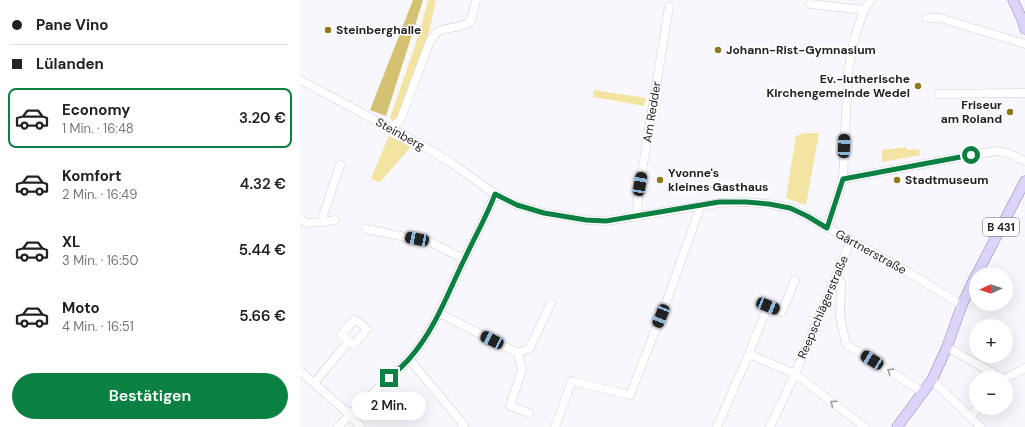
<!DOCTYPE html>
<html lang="de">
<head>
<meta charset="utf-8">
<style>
  :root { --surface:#fff; --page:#f2f2f2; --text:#222; --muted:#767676; --line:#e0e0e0; --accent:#0b8043 }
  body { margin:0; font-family:"DM Sans",sans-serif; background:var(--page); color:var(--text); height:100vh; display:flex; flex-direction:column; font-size:15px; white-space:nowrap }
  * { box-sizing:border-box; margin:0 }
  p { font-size:13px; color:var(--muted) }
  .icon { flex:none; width:22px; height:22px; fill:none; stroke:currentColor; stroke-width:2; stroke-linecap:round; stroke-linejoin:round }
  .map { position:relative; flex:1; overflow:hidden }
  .drawer { display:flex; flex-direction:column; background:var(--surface); width:300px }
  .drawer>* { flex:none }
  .guide { display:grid; align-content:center; height:88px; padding:0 12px; background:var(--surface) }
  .needle { width:26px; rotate:267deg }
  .tools { position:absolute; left:669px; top:267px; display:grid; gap:8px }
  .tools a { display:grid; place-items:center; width:44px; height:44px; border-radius:50%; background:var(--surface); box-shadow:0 4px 16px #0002; font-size:20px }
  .end { position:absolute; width:18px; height:18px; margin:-9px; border:5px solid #0b8043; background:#fff; box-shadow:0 0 0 2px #fff }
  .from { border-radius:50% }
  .bubble { position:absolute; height:28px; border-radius:14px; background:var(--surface); box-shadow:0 4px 16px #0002; font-size:13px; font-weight:600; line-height:28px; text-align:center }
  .car { position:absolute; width:12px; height:24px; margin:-12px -6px; border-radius:5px; box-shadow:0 0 3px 1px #0007; background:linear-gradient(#222 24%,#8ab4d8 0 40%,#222 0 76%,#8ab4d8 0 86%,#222 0) }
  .guide b { display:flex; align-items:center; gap:14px; height:38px; font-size:15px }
  .guide b+b { border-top:1px solid var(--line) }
  .guide i { width:10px; height:10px; background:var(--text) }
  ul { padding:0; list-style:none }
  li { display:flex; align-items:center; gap:12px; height:60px; margin:0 8px 6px; padding:0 4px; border:2px solid transparent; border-radius:8px }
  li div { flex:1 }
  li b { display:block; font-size:15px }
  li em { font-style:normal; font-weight:600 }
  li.active { border-color:var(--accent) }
  li>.icon { width:36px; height:36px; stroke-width:1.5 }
  .primary-button { display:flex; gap:8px; margin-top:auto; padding:8px 12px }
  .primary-button a { flex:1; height:46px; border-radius:24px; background:var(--accent); color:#fff; font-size:16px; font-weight:600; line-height:46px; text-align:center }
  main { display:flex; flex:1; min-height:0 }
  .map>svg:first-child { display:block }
  .green { fill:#f4e4a2 }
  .forest { fill:#d5c172 }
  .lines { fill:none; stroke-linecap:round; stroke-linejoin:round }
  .minor-casing { stroke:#d0ced5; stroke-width:9 }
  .major-casing { stroke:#8e83ae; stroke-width:11 }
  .minor { stroke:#fff; stroke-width:8 }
  .major { stroke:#ded4fa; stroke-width:10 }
  .oneway { stroke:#9c9c9d }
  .route { stroke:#0b8043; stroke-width:5 }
  .poi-dot { fill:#8e791e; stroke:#fff; stroke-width:1.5 }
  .labels { text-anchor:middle; stroke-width:3; stroke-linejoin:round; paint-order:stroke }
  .shield { fill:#fff; stroke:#656466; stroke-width:1 }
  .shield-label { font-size:11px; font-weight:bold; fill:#232225 }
  .poi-label { font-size:12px; font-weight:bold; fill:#232225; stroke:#fff; text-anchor:start }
  .street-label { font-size:12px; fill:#232225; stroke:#fff }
</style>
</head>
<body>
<main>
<section class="drawer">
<div class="guide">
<b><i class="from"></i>Pane Vino</b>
<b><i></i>Lülanden</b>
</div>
<ul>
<li class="active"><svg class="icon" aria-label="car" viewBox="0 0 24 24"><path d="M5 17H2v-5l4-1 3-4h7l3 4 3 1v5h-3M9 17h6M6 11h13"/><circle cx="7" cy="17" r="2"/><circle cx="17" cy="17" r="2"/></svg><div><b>Economy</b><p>1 Min. · 16:48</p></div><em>3.20 €</em></li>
<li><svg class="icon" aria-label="car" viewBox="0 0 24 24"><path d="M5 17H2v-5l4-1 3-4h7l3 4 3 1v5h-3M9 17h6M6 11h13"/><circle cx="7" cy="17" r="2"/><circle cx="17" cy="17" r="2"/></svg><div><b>Komfort</b><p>2 Min. · 16:49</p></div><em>4.32 €</em></li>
<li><svg class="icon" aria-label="car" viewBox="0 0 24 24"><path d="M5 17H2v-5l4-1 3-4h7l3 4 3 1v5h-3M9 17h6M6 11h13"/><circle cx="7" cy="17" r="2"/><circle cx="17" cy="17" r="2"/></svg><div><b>XL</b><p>3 Min. · 16:50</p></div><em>5.44 €</em></li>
<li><svg class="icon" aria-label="car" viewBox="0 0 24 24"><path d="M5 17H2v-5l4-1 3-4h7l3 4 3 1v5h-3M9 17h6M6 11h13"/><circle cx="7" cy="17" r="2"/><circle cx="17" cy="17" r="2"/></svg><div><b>Moto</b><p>4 Min. · 16:51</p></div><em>5.66 €</em></li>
</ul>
<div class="primary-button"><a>Bestätigen</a></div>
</section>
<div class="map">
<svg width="725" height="427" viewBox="0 0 725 427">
  <rect width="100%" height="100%" fill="#f9f7fe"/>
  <path class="green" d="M128,0H136L129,32L98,116L92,121L90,118L119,34Z
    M294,90L346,98L344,106L293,97Z
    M504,133H519L506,205L486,198L496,136Z
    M89,136L111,147L79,183L71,178Z
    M606,147L607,150L619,149L620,155L582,162V150Z"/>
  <path class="forest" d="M113,0H123L86,116L70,110Z"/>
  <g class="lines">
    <g class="minor-casing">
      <path id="minor" d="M510,4L564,10
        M627,18H640L725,44
        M0,80L120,144L153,164L195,194L217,205L244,213L286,220L306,221L419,203L446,202L469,204L490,208L507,216L608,272L662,305
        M639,94L725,93
        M91,128L100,121L130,41C132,39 134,35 136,33C143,26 160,30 171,21L176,0
        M543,179L671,155L696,151L708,153L725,161
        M337,217L338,196L369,7
        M0,219L7,223L21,222L35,220
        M21,222L40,165
        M527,228L543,179L548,72L555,36L564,10L571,0
        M66,229L130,242L164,259
        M537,275L541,283L540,317L546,344L623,392
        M139,313L218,353L230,348L251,303
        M55,319L67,329L54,345L41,335Z
        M647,347L693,373L700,378
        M218,353L222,370L210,406L229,413
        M449,354L495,374L565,427
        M109,359L164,425L162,427
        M0,371L49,414L61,427
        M706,378L725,368
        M632,380L681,427
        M14,383L49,341
        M670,417L678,408
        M38,427C56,407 77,390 96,372C100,368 105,364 109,359C135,330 148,292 165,258C175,236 187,216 195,194
        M255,427L272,381L330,395L366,303L401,205
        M417,427L447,358L468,306L482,312L495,280
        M470,427L495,374L551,240"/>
    </g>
    <g class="major-casing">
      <path id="major" d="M713,0L722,19L725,29
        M677,274L725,181
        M597,427L632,380L647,347L662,305L676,275"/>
    </g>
    <use href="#minor" class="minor"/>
    <use href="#major" class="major"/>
  </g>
  <defs><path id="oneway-chevron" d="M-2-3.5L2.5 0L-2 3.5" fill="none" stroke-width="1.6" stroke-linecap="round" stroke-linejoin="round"/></defs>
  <g class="oneway">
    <use href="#oneway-chevron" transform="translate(590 371) rotate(-148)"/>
    <use href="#oneway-chevron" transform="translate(533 403) rotate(-143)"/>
  </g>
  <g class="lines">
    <path class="route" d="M89,378C96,372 103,366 109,359C135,330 148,292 165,258C175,236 187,216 195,194L217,205L244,213L286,220L306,221L419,202H446L469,204L490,208L507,216L527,228L543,179L671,155"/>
  </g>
  <g class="poi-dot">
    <circle cx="28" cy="30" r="4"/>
    <circle cx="418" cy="50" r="4"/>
    <circle cx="618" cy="86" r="4"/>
    <circle cx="710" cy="112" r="4"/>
    <circle cx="360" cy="180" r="4"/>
    <circle cx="597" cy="180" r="4"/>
  </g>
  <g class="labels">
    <rect class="shield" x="683" y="218" width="36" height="18" rx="3"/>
    <g class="shield-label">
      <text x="701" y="231">B 431</text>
    </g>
    <g class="poi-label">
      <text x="36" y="34">Steinberghalle</text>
      <text x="426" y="54">Johann-Rist-Gymnasium</text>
      <text x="610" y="83" text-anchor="end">Ev.-lutherische<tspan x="610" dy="14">Kirchengemeinde Wedel</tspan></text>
      <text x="702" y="109" text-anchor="end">Friseur<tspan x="702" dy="14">am Roland</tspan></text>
      <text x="368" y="177">Yvonne's<tspan x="368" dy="14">kleines Gasthaus</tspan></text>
      <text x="605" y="184">Stadtmuseum</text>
    </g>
    <g class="street-label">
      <text transform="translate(352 112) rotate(-81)" y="4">Am Redder</text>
      <text transform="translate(100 134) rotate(29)" y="4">Steinberg</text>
      <text transform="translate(571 252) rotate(29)" y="4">Gärtnerstraße</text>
      <text transform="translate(523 307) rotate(-67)" y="4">Reepschlägerstraße</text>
    </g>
  </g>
</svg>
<div class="tools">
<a><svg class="needle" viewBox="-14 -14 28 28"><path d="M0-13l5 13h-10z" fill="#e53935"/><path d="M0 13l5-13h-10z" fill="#767676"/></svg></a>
<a>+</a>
<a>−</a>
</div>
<i class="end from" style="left:671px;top:155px"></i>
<i class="end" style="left:89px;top:378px"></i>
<div class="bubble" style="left:52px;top:392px;width:74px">2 Min.</div>
<i class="car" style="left:544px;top:146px;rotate:2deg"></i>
<i class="car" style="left:340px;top:184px;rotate:10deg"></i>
<i class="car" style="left:117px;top:239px;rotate:281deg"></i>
<i class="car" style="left:468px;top:306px;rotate:112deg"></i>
<i class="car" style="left:361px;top:316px;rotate:202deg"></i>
<i class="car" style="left:192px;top:340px;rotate:296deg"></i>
<i class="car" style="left:572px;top:360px;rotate:302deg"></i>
</div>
</main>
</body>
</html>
